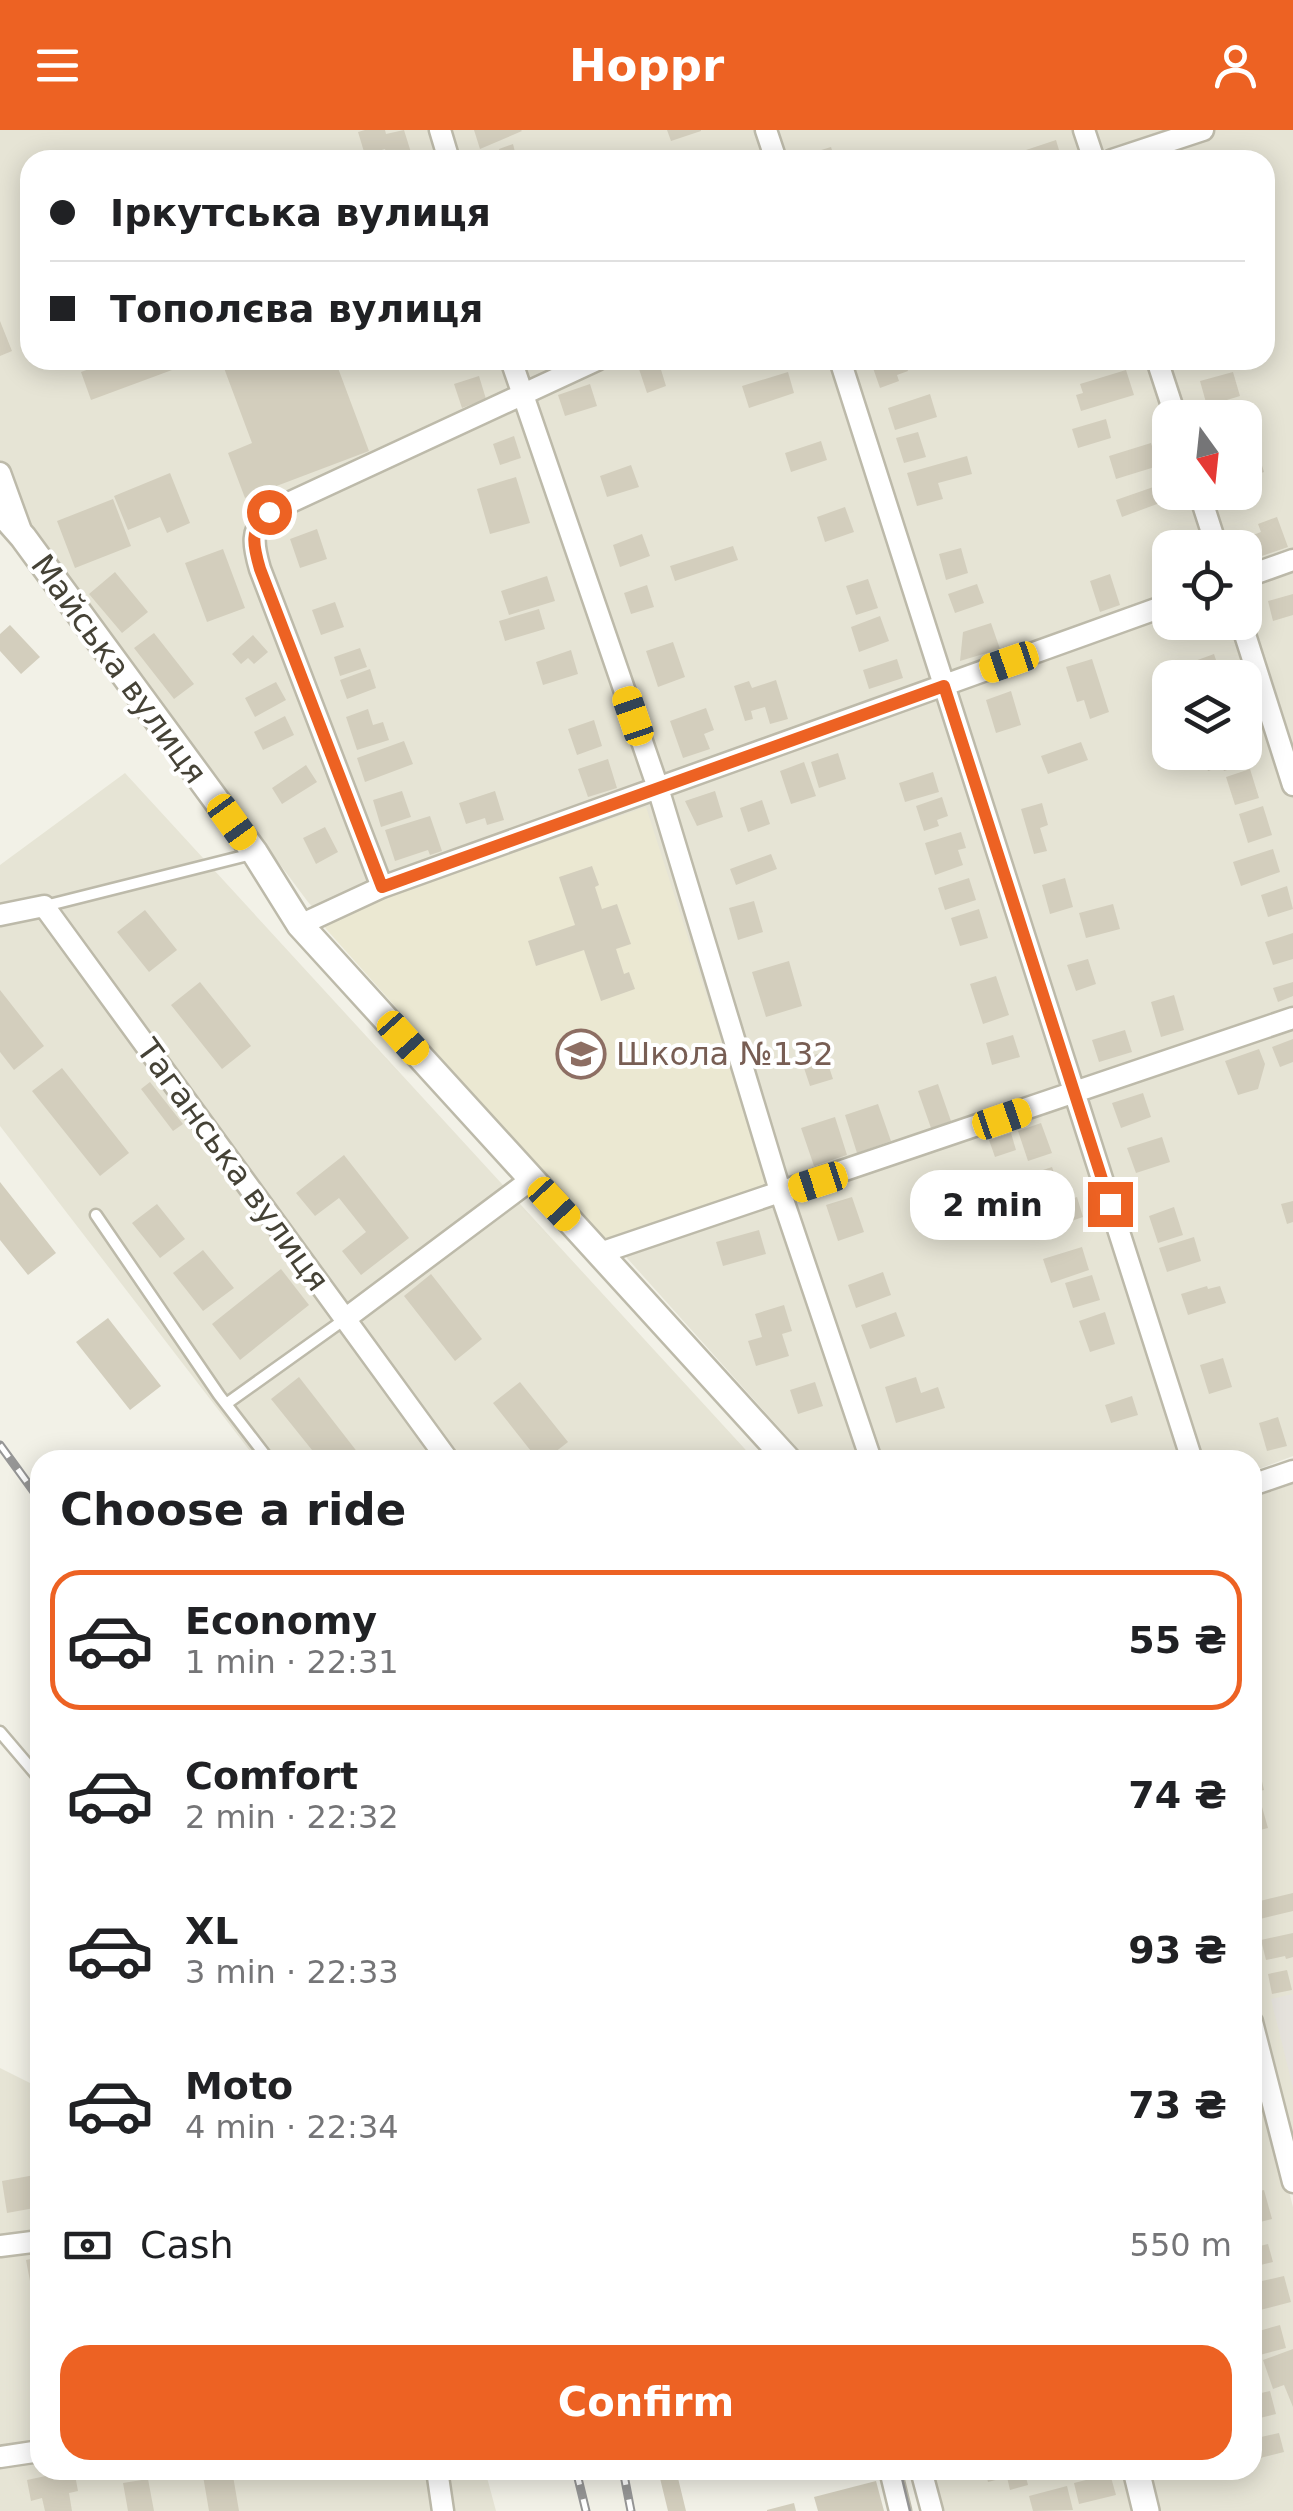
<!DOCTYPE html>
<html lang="en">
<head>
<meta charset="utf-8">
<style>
  :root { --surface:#fff; --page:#f6f6f6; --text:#202124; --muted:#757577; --line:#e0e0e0; --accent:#ed6223 }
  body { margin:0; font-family:"DejaVu Sans",sans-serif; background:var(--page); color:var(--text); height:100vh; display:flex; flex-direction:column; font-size:38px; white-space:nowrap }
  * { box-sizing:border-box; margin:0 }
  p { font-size:32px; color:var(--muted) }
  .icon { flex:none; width:55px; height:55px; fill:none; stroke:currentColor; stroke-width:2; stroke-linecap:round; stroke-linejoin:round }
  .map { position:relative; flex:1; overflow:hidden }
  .panel { position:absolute; left:30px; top:1320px; width:1232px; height:1030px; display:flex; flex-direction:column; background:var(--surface); border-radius:30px; box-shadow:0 5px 25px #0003 }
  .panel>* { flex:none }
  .guide { position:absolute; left:20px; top:20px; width:1255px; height:220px; border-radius:30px; box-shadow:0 5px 25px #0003; display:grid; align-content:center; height:220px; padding:0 30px; background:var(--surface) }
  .needle { width:65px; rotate:165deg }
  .controls { position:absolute; left:1152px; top:270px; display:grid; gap:20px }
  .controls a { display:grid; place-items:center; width:110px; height:110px; border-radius:20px; background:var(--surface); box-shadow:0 5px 25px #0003; font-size:50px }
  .end { position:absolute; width:45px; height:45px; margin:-22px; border:12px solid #ed6223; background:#fff; box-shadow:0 0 0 5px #fff }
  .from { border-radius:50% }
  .bubble { position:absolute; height:70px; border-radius:30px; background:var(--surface); box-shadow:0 5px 25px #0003; font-size:32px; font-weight:700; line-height:70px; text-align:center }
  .car { position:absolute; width:30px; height:60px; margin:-30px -15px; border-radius:12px; box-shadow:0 0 8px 2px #0007; background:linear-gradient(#f5c518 24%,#345 0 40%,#f5c518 0 76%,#345 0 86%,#f5c518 0) }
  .guide b { display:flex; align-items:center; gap:35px; height:95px; font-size:38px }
  .guide b+b { border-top:2px solid var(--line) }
  .guide i { width:25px; height:25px; background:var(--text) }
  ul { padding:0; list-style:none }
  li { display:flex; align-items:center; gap:30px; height:140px; margin:0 20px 15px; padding:0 10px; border:5px solid transparent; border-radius:30px }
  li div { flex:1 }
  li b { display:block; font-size:38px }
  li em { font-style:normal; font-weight:700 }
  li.selected { border-color:var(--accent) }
  li>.icon { width:90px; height:90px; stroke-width:1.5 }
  h2 { padding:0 30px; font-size:45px; line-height:120px }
  .pay { display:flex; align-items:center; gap:25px; height:110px; padding:0 30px; font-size:38px }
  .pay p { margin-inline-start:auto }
  .button { display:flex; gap:20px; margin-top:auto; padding:20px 30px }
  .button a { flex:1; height:115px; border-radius:30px; background:var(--accent); color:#fff; font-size:40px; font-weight:700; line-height:115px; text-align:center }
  header { display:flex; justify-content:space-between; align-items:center; height:130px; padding:0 30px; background:var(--accent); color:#fff; font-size:45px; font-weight:700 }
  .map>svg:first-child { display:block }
  .residential { fill:#e6e4d5; fill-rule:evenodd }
  .industrial { fill:#e5e2dc }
  .education { fill:#ebe8d2 }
  .building { fill:#d3cebd }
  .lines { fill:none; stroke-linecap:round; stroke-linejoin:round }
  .service-casing { stroke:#bdbaaa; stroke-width:15 }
  .minor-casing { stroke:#bdbaaa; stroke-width:25 }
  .tertiary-casing { stroke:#bdbaaa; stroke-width:30 }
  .service { stroke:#fff; stroke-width:10 }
  .minor { stroke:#fff; stroke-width:20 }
  .tertiary { stroke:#fff; stroke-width:25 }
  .tram { stroke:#969696; stroke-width:2.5 }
  .rail-casing { stroke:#969696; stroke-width:9 }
  .rail { stroke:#fff; stroke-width:5; stroke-dasharray:15; stroke-linecap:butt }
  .route { stroke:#ed6223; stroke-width:12 }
  .labels { text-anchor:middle; stroke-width:8; stroke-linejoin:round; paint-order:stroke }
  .street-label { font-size:32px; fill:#454236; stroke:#fff }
  .education-label { font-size:32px; fill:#785e54; stroke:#fff; text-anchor:start }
</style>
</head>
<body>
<header><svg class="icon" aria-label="menu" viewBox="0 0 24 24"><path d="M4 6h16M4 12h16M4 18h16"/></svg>Hoppr<svg class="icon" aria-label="person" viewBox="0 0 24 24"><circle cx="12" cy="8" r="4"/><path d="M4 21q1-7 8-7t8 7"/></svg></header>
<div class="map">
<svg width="1293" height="2381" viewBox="0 0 1293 2381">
  <rect width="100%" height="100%" fill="#f2f1e7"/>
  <path class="residential" d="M0,0H1293V1326L1253,1341L1252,1330H808L308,772L0,360ZM30,30H1265V230H30ZM1170,288H1245V362H1170ZM1170,418H1245V492H1170ZM1170,548H1245V622H1170Z
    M125,643L755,1330H257L0,996V735Z
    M1293,1354V2009L1253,1851L1252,1368Z
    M1253,1920L1293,2077V2381H1154L1144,2340H1252Z
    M0,1938L40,1958V2340H485L496,2381H0Z
    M925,2340H1121L1131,2381H936Z"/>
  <path class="industrial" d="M1293,1864V1958L1271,1869Z"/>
  <path class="education" d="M646,677L768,1057L605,1112L319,791Z"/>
  <path class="building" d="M365,0H385L386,4L404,0L413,29L388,30L385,19L365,25L358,2Z
    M474,0H521L522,1L480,19Z
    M667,0H701V1L671,11Z
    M1056,10L1062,30H1026L1023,21Z
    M513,14L517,30H482L500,24L499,19Z
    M831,17L835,30H807L805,25Z
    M0,191L12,221L0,226Z
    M114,230H199L91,270L81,242Z
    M221,230H335L369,321L245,368L228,323L252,313Z
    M441,230H473V231L444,240Z
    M658,230L666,256L647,263L638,236Z
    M898,230H904L908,241L897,245L899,251L880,258L873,238Z
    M1126,240L1134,265L1081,281L1076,265L1083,263L1080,254Z
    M788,242L794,263L749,278L742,256Z
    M1233,242L1240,266L1207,276L1200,251Z
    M479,246L486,269L462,278L454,254Z
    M590,254L597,276L565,286L558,265Z
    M930,264L937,287L895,300L888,278Z
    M1106,289L1111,308L1078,318L1072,299Z
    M918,302L926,327L904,333L896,308Z
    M514,306L521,328L500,335L493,314Z
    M821,311L827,330L791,342L785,323Z
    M1151,313L1158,336L1116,349L1109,326Z
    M1256,316L1264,342L1245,348V319Z
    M967,326L972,344L938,353L943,369L917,376L907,343Z
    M631,335L639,357L607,367L600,346Z
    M170,343L190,393L167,403L160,387L128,400L114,366Z
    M516,347L530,393L490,404L477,359Z
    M1162,354L1168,370L1122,387L1116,370Z
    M113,369L131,416L75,438L57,391Z
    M845,377L854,402L825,412L817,387Z
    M1277,387L1288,417L1256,428L1248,407L1261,402L1258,394Z
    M317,399L327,429L300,438L290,409Z
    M642,404L650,426L620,437L613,415Z
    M733,416L738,430L675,451L670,436Z
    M961,418L968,443L946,450L939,424Z
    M223,419L245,478L207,492L185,433Z
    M115,442L148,482L122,503L89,464Z
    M1110,444L1120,475L1100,482L1090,451Z
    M547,446L555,471L509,485L501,461Z
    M868,449L878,478L856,485L846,456Z
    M977,454L984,473L955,483L948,464Z
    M647,455L654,477L631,484L624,463Z
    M1293,464V485L1273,491L1268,471Z
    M335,472L344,497L321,505L312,480Z
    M539,479L545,499L505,511L499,491Z
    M880,486L889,511L859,522L851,497Z
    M991,493L1000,519L960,531L963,502Z
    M10,495L40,527L21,544L0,521V504Z
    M154,503L194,554L174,569L134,518Z
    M253,505L268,522L254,534L248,528L241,534L232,524Z
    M673,512L685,547L658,557L646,521Z
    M360,518L367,537L340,546L334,527Z
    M571,520L578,544L543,555L536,532Z
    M1214,524L1222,548H1197L1192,532Z
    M897,529L903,548L869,559L863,540Z
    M1092,529L1109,582L1090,589L1084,570L1077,572L1066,537Z
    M370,539L376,558L347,569L340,550Z
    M776,550L788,589L770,594L765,577L751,581L753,589L745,591L734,556L749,551L752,558Z
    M276,552L286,570L255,587L245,568Z
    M1011,561L1021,595L996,603L986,570Z
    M706,578L714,600L704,604L710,619L683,628L670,591Z
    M368,579L373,595L383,592L389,610L357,620L346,587Z
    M285,586L294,605L263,620L254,602Z
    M594,590L602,616L577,625L568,599Z
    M404,611L413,634L365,652L357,628Z
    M1081,612L1088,630L1048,644L1041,626Z
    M1201,622H1246L1249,633L1224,641L1222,636L1208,641Z
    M838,623L846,649L819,658L811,632Z
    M608,629L617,658L588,667L578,639Z
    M804,632L816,666L791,674L780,641Z
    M306,635L317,652L282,674L272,658Z
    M1250,639L1259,668L1235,675L1226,647Z
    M933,642L939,662L905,672L899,653Z
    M402,661L411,687L381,697L373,670Z
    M495,661L504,690L487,695L485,688L466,694L459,673Z
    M715,661L723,687L697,696L685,671Z
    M942,667L948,686L937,690L939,696L924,701L916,676Z
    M762,670L770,694L748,702L740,678Z
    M1042,673L1048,695L1040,698L1047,721L1034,724L1021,679Z
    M1263,676L1272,705L1248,713L1239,684Z
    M430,686L442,721L430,725L428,720L395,731L385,700Z
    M325,697L338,722L316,734L303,708Z
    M961,702L966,718L958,720L963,735L935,745L925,713Z
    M1273,719L1280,742L1241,756L1233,732Z
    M771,724L777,739L736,755L730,739Z
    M592,736L599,755L595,757L602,779L617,774L631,814L616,819L624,844L629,842L635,859L601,871L584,820L536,836L528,811L575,795L559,747Z
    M969,748L976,770L945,780L938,758Z
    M1065,748L1073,777L1050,784L1042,755Z
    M1287,756L1293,779L1268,787L1261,765Z
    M754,771L763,802L738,810L729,778Z
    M1113,774L1120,799L1086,808L1079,783Z
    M979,779L988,808L960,816L951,788Z
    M145,780L177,820L149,842L117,802Z
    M1293,803V829L1273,835L1265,812Z
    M1088,829L1096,854L1076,861L1067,835Z
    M789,831L802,876L766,887L752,842Z
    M996,846L1009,885L983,894L970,854Z
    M200,852L251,916L222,939L171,875Z
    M1293,852V866L1278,872L1273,858Z
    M0,860L44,916L14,940L0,922Z
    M1174,865L1184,900L1161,907L1151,872Z
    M1125,900L1132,922L1099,932L1092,910Z
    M1013,905L1020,927L992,935L986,913Z
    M1293,909V932L1280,937L1272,917Z
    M1259,919L1265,934L1258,959L1238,965L1225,931Z
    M824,922L833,949L810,956L801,929Z
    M62,938L129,1023L100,1046L32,961Z
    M150,952L183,994L173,1001L141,959Z
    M938,954L951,991L931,998L918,961Z
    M1143,963L1151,987L1121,998L1112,973Z
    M878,974L891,1011L857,1023L845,985Z
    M835,987L847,1025L814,1036L801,998Z
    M1041,993L1052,1023L1028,1031L1018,1001Z
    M1011,1003L1016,1020L995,1027L989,1010Z
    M1162,1007L1170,1032L1136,1043L1127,1018Z
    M344,1025L409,1108L361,1145L342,1121L366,1102L339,1068L315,1086L296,1063Z
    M1052,1037L1059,1057L1032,1067L1025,1046Z
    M0,1052L56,1123L28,1145L0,1110Z
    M852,1067L864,1102L838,1111L826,1075Z
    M1077,1067L1083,1087L1048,1099L1041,1079Z
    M1293,1071V1092L1287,1094L1281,1074Z
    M157,1074L185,1109L160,1128L132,1093Z
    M1174,1077L1183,1105L1158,1113L1149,1086Z
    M759,1100L766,1124L723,1136L716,1112Z
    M1194,1107L1201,1131L1167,1142L1159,1118Z
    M1082,1117L1089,1140L1051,1153L1043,1129Z
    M203,1120L234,1158L203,1181L173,1143Z
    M281,1139L309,1175L240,1230L212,1194Z
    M883,1142L891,1165L856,1178L848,1155Z
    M431,1144L482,1209L455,1231L404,1166Z
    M1092,1145L1100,1170L1073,1178L1065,1153Z
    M1207,1156L1208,1159L1220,1156L1226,1173L1188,1185L1181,1164Z
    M784,1175L792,1201L782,1204L789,1226L756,1236L748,1211L762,1207L755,1184Z
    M896,1182L905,1206L870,1219L861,1195Z
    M1105,1182L1115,1214L1090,1222L1079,1191Z
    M108,1188L161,1256L130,1280L76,1212Z
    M1223,1228L1232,1257L1209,1264L1200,1235Z
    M299,1247L362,1328L359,1330H320L271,1269Z
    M916,1247L921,1263L938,1257L945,1278L896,1293L885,1257Z
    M520,1252L568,1312L545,1330H538L493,1273Z
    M815,1252L823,1276L798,1284L790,1260Z
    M1132,1266L1138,1285L1111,1293L1105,1275Z
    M1278,1287L1287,1316L1267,1321L1259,1293Z
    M1252,1550L1260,1573L1252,1574Z
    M1257,1596L1261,1613L1252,1615V1597Z
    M1258,1634L1264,1660L1252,1663V1635Z
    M1262,1677L1268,1698L1252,1702V1680Z
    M1293,1763V1781L1256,1790L1252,1773Z
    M1293,1803V1827L1286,1829L1285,1826L1266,1830L1261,1810Z
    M1287,1840L1292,1860L1272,1864L1268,1844Z
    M1252,2023L1260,2046L1252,2048Z
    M40,2044V2077L7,2083L2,2051Z
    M1264,2060L1272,2089L1252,2094V2063Z
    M1268,2114L1273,2132L1252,2137V2118Z
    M40,2127V2149L30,2151L26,2130Z
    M1284,2146L1291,2172L1260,2180L1253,2153Z
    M1280,2195L1286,2218L1252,2227V2203Z
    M1293,2219V2277L1284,2255L1273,2259L1263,2230Z
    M1270,2261L1276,2284L1252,2290V2265Z
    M1279,2303L1284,2322L1252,2330V2309Z
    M74,2340L78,2361L69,2363L72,2381H45L42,2368L31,2371L27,2350Z
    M202,2340H232L239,2381H209Z
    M658,2340H676L686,2381H668Z
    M985,2340H1024L1028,2355L1010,2360L1007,2347L988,2352Z
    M1110,2344L1116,2365L1079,2374L1074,2353Z
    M148,2349L154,2381H128L123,2353Z
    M876,2351L884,2381H818L814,2367Z
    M1067,2356L1073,2380L1033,2381L1029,2366Z
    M794,2373L796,2381H767V2380Z"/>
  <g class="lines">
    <g class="service-casing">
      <path id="service" d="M45,776L252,724
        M96,1085L219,1265L269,1330
        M226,1274L345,1189
        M0,1602L40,1649"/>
    </g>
    <g class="minor-casing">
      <path id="minor" d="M440,0L449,30
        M766,0L776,30
        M1084,0L1094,30
        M1112,30L1203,0
        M511,230L658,658L781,1064L871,1330
        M840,230L1192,1330
        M1157,230L1176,288
        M0,343L20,398
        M1199,362L1217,418
        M1245,447L1293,430
        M1241,492L1293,655
        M382,757L260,439C253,415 250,400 269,382L597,230
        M0,785L44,776L448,1330
        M300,795L382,757L1170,474
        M600,1123L1293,888
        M345,1189L532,1049
        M1252,1355L1293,1341
        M1252,1892L1293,2052
        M0,2116L40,2111
        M0,2327L40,2321
        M437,2340L443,2381
        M890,2340L900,2381
        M921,2340L932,2381"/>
    </g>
    <g class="tertiary-casing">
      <path id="tertiary" d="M0,381L23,407L255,723L300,795L788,1330
        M1136,2340L1146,2381"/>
    </g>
    <use href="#service" class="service"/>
    <use href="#minor" class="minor"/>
    <use href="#tertiary" class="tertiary"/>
    <path class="tram" d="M900,2340L910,2381"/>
    <g class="rail-casing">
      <path id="rail" d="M0,1315L40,1370
        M576,2340L586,2381
        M623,2340L631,2381"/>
    </g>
    <use href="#rail" class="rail"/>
  </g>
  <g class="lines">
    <path class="route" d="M269,382C249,400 253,415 260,439L382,757L944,556L1110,1074"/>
  </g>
  <defs>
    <g id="school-ring" transform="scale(2.5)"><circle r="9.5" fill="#fff" stroke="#8d6e63" stroke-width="1.5"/><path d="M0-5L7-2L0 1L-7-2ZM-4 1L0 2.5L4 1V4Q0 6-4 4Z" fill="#8d6e63"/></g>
  </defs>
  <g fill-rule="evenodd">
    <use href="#school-ring" x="581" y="924"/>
  </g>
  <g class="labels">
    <g class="street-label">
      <text transform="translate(119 539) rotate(54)" y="11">Майська вулиця</text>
      <text transform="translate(233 1035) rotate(54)" y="11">Таганська вулиця</text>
    </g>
    <g class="education-label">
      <text x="616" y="935">Школа №132</text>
    </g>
  </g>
</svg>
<div class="controls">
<a><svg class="needle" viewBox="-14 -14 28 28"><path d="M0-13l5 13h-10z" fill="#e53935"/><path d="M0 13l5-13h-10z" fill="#757577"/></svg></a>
<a><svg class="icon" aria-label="locate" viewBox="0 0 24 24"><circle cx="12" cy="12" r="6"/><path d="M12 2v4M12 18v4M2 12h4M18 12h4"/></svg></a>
<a><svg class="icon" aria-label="layers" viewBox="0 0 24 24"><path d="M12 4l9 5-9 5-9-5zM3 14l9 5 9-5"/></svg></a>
</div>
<i class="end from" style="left:269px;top:382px"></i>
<i class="end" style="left:1110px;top:1074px"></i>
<div class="bubble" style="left:910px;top:1040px;width:165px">2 min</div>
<i class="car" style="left:1009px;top:532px;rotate:251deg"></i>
<i class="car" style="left:633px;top:586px;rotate:341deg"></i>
<i class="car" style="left:232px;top:692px;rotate:144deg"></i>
<i class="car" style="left:403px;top:908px;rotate:138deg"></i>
<i class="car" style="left:1002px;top:989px;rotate:71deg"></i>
<i class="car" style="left:818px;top:1052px;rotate:252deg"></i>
<i class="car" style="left:554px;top:1074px;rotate:137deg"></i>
<div class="guide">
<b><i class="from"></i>Іркутська вулиця</b>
<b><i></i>Тополєва вулиця</b>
</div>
<section class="panel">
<h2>Choose a ride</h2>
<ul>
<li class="selected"><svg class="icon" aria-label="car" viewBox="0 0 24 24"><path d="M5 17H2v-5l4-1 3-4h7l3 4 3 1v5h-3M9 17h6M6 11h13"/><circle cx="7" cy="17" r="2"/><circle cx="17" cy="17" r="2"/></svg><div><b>Economy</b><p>1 min · 22:31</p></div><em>55 ₴</em></li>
<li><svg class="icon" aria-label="car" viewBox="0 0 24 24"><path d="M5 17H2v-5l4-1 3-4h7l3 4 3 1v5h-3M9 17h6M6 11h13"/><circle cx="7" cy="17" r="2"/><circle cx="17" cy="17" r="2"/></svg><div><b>Comfort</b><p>2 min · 22:32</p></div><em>74 ₴</em></li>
<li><svg class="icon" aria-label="car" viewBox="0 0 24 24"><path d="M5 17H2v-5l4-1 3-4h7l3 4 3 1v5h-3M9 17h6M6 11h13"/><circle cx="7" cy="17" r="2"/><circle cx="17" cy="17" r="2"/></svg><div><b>XL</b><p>3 min · 22:33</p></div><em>93 ₴</em></li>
<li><svg class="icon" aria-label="car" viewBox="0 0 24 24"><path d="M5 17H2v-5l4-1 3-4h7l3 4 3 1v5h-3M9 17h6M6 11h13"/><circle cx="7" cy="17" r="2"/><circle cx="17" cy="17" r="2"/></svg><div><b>Moto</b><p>4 min · 22:34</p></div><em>73 ₴</em></li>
</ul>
<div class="pay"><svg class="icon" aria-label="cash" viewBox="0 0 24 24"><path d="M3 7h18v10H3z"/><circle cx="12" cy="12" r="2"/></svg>Cash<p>550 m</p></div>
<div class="button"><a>Confirm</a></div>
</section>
</div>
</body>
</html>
